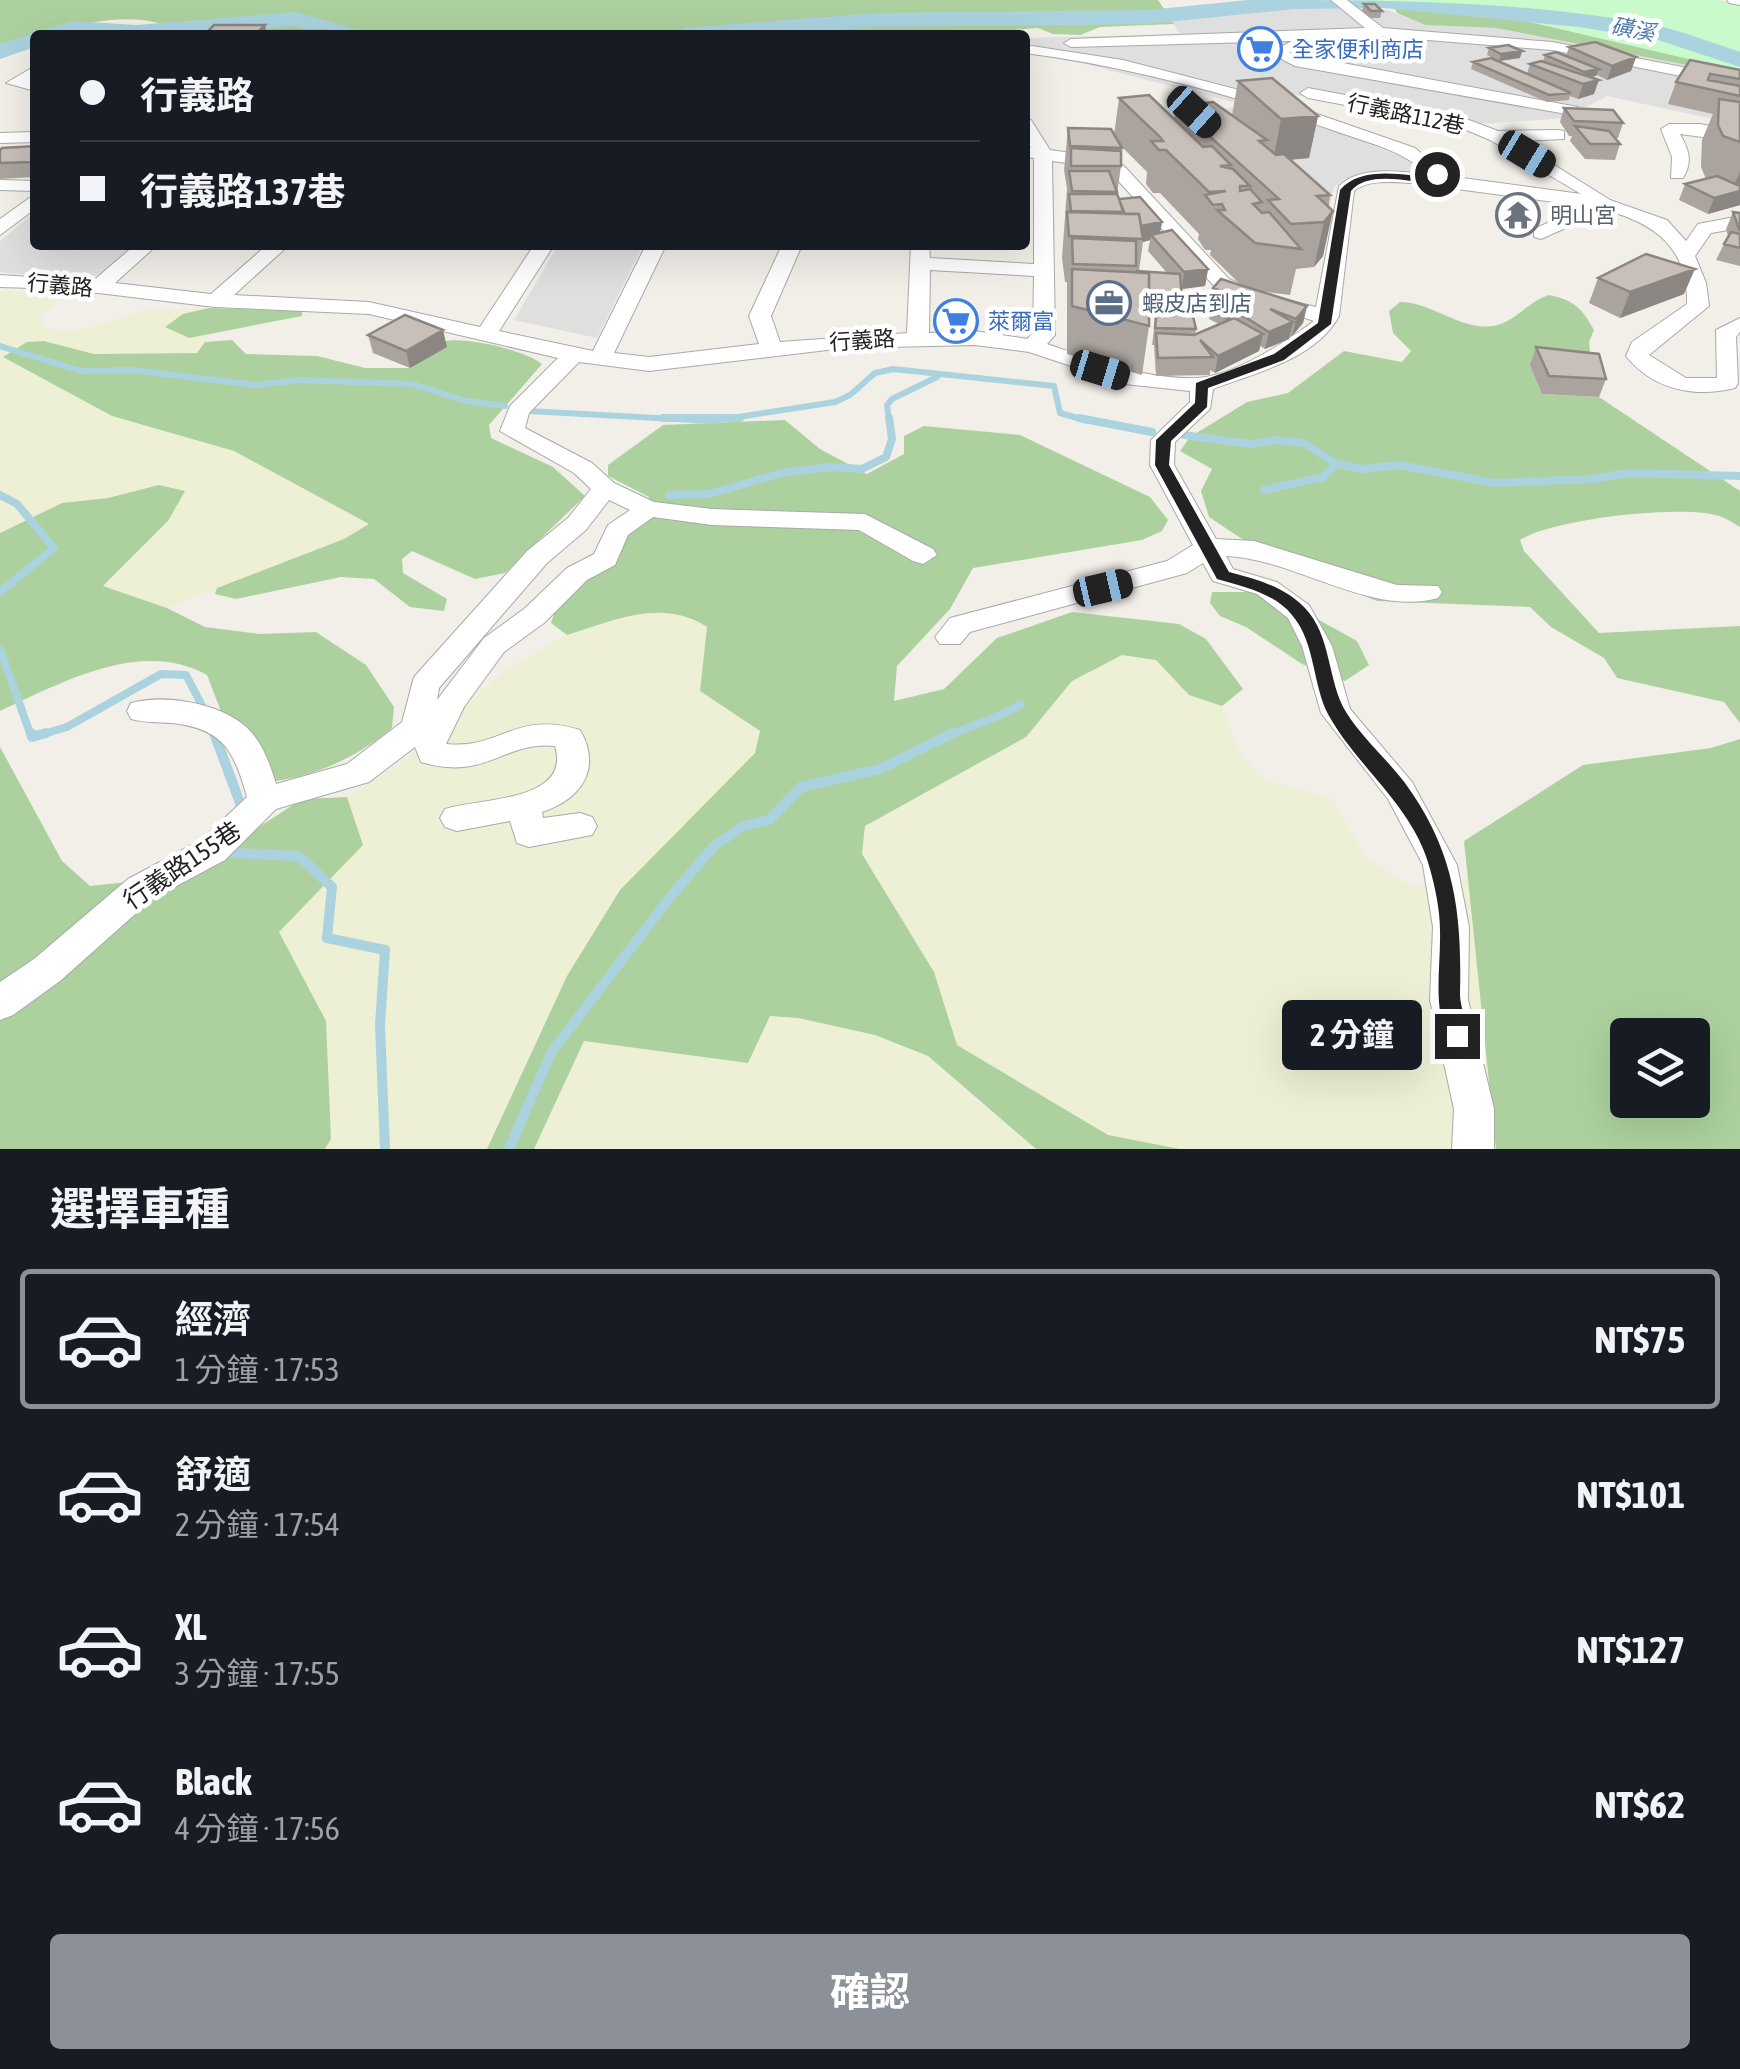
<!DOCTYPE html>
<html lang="zh-TW">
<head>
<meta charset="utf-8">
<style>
  :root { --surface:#171b24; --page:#242831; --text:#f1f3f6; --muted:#9ea1a6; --line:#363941; --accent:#8c9099 }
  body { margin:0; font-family:"Asap Condensed","Noto Sans TC",sans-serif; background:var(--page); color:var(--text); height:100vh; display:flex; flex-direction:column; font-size:38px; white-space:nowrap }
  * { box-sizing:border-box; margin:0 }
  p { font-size:32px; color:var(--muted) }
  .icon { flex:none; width:55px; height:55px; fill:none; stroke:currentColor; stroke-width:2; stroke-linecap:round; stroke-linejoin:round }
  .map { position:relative; height:1149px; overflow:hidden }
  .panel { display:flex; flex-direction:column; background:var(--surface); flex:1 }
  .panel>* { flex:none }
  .hud { position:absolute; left:30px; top:30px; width:1000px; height:220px; border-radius:10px; box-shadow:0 10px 40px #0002; display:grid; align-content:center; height:220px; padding:0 50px; background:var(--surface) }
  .controls { position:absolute; left:1610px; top:1018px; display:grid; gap:20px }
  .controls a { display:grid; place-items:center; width:100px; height:100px; border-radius:10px; background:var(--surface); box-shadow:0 10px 40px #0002; font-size:50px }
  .end { position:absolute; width:45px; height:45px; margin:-22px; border:12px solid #222; background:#fff; box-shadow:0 0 0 5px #fff }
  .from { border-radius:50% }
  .bubble { position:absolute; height:70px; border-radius:10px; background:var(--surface); box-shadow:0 10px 40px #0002; font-size:32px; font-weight:700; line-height:70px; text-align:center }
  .car { position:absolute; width:30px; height:60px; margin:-30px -15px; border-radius:12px; box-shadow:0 0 8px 2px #0007; background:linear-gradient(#222 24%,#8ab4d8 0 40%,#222 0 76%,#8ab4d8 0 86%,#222 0) }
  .hud b { display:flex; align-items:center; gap:35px; height:95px; font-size:38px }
  .hud b+b { border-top:2px solid var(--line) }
  .hud i { width:25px; height:25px; background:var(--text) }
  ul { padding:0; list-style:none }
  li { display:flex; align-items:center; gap:30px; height:140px; margin:0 20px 15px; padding:0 30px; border:5px solid transparent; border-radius:10px }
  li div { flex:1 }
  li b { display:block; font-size:38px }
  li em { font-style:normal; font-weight:700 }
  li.selected { border-color:var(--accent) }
  li>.icon { width:90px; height:90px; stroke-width:1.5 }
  h2 { padding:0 50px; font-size:45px; line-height:120px }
  .cta { display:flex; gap:20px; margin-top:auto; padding:20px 50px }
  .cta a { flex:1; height:115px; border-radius:10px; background:var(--accent); color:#fff; font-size:40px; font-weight:700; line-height:115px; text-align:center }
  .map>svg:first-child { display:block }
  .residential { fill:#e0dfdf }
  .farmland { fill:#eef0d5 }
  .forest { fill:#add19e; fill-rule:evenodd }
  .park { fill:#c8facc }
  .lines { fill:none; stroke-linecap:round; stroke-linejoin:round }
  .stream-far2 { stroke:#aad3df; stroke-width:6 }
  .stream-far1 { stroke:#aad3df; stroke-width:8 }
  .stream { stroke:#aad3df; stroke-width:10 }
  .river { fill:#aad3df; fill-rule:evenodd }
  .minor-casing { stroke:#a9a9a9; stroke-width:2 }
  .minor { fill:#fff; fill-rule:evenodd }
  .wall { fill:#aba49e; fill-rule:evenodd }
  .shaded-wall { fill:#8b8681 }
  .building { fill:#c7bfb8; stroke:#8b8681; stroke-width:2.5 }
  .route { fill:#222 }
  .labels { text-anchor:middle; stroke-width:9; stroke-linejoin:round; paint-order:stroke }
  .far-water-label { font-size:22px; font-style:italic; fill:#4a7aab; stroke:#fff }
  .far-shop-label { font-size:22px; fill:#366cbe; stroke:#fff; text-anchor:start }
  .far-street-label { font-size:22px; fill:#222; stroke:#fff }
  .far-worship-label { font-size:22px; fill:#5b616d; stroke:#fff; text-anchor:start }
  .far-service-label { font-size:22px; fill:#4e5e75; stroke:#fff; text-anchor:start }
  .street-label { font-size:25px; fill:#222; stroke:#fff }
</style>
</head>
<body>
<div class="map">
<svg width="1740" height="1149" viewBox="0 0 1740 1149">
  <rect width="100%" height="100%" fill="#f2efe9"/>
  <path class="residential" d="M1321,6L1388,10L1425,25L1496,28L1728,73L1740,125L1607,96L1566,118L1437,127L1279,91L1260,104L1349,136L1406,159L1417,168L1412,173L1385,171L1345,179L1334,187L1328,214L1207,112L1244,105L1062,58L1025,54V38L1180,34L1169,16Z
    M35,212V245H137L106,272L81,281L0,272V241Z
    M558,245H643L597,338L514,320Z"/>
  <path class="farmland" d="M0,290L66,295L40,316L46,328L65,331L90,328L147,309L209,308L183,314L165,327L189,338L211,334L197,353L94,354L44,341L27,342L4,357L112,416L234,451L370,525L344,539L167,608L102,585L168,521L108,498L62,503L0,533Z
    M659,611L692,617L707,627L700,691L760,731L755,753L620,891L567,976L487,1149H325L331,1139L279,932L363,845L347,797L400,764L506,669L567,635L634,614Z
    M1137,654L1157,660L1189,695L1222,706L1240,754L1263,779L1332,798L1365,857L1412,887L1468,879L1496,1149H1180L1108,1136L957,1045L934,972L862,855L865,826L1026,737L1072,681L1096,666L1122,655Z
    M769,1016L798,1018L875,1035L928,1056L976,1100L1038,1147L534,1149L584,1041Z"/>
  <path class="forest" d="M0,0H1158L1174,24L1100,27L1080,35L1053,34L1038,28L954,35H187C132,0 53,31 0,51Z
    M1509,0L1546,4L1728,73L1496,28L1425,25L1397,13L1392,3Z
    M1549,295C1574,300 1582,308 1594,330L1589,342L1592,371L1531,365L1542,394L1599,397L1740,491V527C1733,523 1726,518 1719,516C1682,504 1552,519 1520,540L1524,551L1599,633L1740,626V723L1724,702L1617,678L1604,658L1551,627L1530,607L1377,601L1283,564L1239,537L1209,517L1201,491L1212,469L1180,451L1190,437L1247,402L1288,393L1344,351L1402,362L1411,351L1393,333L1389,311L1400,302C1432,302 1461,331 1493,326C1515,323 1528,301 1549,295Z
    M209,308L302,311V316L189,338L165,327L183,314Z
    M232,340L246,354L317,356L365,368H411C419,359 429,345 441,342C462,335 525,350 542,364L489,425L491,438L553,467L585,496L505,573L475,579L412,551L402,559L403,573L447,599L444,611L410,607L374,579L341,577L236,599L215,594L217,588L344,539L369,524L234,451L112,416L3,357L27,342L44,341L94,354L197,353L205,342Z
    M785,420L820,449L867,474L904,454V436L924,426L1020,435L1150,497L1168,520L1162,531L1142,540L973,568L950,609L897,666L894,701L944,689L997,638L1072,612L1179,624L1206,639L1243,689L1222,706L1189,695L1156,660L1122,655L1072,681L1026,737L865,826L862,854L934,972L957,1045L1108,1135L1180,1149H1036L928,1056L875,1035L798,1018L770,1016L748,1063L584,1041L534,1149H487L567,976L620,890L755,753L760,731L700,691L707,627C662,598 615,620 567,635L551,623L556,607L630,530L653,518L649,497L608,476V465L663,425Z
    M159,485L185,491L168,521L103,586L167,608L205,627L259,634L316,632L366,665L394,707L392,728C350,763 303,781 249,784L207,675C141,638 61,683 0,711V533L62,503L108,498Z
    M1212,592H1250L1307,605L1319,620L1357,641L1369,665L1345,681L1302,664L1246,627L1220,616L1210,603Z
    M1740,739V1149H1496L1464,841L1583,765L1711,748ZM1628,1035H1692V1100H1628Z
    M0,747L62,861L90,886L184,876L302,799L347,797L363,845L279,932L326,1021L331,1139L325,1149H0Z"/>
  <path class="park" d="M1354,0H1718L1740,5V71L1474,9L1360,5Z"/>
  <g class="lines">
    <path class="stream-far2" d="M0,346L81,371L132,370L256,385L298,380L412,384L466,401L505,406
      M528,411L712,421L835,402L850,395L875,373L893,369L1054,386L1060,413L1088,421
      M889,421L887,405L892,399L937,377"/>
    <path class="stream-far1" d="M663,418H740
      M1079,418L1152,432
      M1184,435L1250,444L1275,440L1304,443L1336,464L1364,469L1399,465L1495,483L1592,479L1627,473L1740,476
      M1264,490L1323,477L1336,464
      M0,495L17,504L54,548L0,592
      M669,495L710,494L781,473L831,467L862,469L886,457L892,439L889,418
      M0,649L31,736
      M213,731L215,736
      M37,736L67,727L161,674L186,675L206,713
      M948,736C970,725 1003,717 1021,704"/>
    <path class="stream" d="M31,733L32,737L46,733
      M214,733L243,811
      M232,848L231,853L299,856L332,887L327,938L385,950L380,1025L385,1149
      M509,1149L551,1053L670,897L714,846L743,826L769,820L801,787L880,769L953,733"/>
    <path class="river" d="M1248,0C1386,0 1532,0 1667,28C1692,35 1716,44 1740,52V67L1658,40L1579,27L1383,8L1295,9L1148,24L877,27L775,35H672L684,28L877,13L1148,10Z
      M296,12L358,30L362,35H325L295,26L186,35H35V47L0,59V44L72,21L137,25Z"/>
    <g class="minor-casing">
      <path id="minor" d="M1331,0H1347L1383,28L1552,42L1740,78V88L1552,50L1379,36L1310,40L1289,53L1578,107V113L1572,115L1295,66L1270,53L1292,41L1071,47L1064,43L1071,39L1365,28Z
        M1727,0H1740V5L1729,3Z
        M1025,45L1123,60L1274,99L1415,148L1448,176L1581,194L1490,140L1457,126L1308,98L1300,93L1308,88L1461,117L1498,131L1558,130L1564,131V139L1516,141L1610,200L1667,220L1686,241L1698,224L1740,216V228L1711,233L1695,256L1706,283L1709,306L1649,355L1686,378H1717L1716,330L1740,318V332L1736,337L1738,383L1735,388C1695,398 1653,390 1626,356L1632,342L1687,304C1688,247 1655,224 1606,210L1541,239L1534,237V229L1585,206L1412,183C1393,182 1369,179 1354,191L1339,316C1316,359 1255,373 1213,389L1210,409L1175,442L1174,465L1216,539L1254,541L1397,585L1438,586L1442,592L1438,598C1370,617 1296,559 1226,556L1233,569L1277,582L1309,605L1332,646L1350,709L1412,782L1457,865L1469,927L1468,1000L1494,1109V1149H1452L1454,1109L1430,1000L1433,927L1423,865L1388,799L1321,713L1302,646L1288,618L1257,594L1213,581L1203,563L1187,573L970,632L960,644H940L935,637L950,618L1167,561L1193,545L1150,465L1151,440L1190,402V391L1125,384L1029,352L975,345L844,348L649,371L579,362L529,413L525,428L592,463L614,483L654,502L712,509L865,514L933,549L937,555L923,564L913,561L859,530L712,525L653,517L628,535L615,565L587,580L544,623L504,652L464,707L446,744C501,750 514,710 580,730C602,768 582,799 542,812L543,818L580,813L592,817L597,826L592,835L529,847L517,843L510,821L457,831L445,827L440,818L445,809C480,798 572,802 555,746C505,740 486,782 421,762L415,747L369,782L276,809L225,860L152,899L60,981L13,1015L0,1020V982L34,959L128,879L201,840L247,797C234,751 224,729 172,723C158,722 145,723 131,719L127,711L131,703C166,693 228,704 252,733C264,747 271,767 276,784L347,764L402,722L414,677L527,551L568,518L591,489L574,473L500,431L510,406L558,358L369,314L215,307L65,289L0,287V275L93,281L135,245H157L115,283L211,294L267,245H289L234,295L369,302L480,327L534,245H554L499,331L593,351L646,245H666L614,353L649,357L759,344L749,316L782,245H802L771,316L780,342L907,333L911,245H929L930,258L1034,264V158L1025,157V147L1031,148L1025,138V119L1031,120L1050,150L1107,158L1124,166L1229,279L1267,295L1316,307L1339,186C1360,165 1400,172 1427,174C1404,151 1369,143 1338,132C1235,95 1133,67 1025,53ZM1052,161L1102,168L1112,174L1215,287L1314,321C1284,343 1234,376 1197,378C1146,380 1095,360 1047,344L1055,335ZM930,270L1034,276L1033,333L1027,339L975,331L929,333ZM609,500L630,510L608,525L594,554L567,568L524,609L484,638L437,700L439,688L547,563L586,530Z
        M35,66V77L30,81H35V91L6,83Z
        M1700,124L1740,132V142L1680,134C1689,150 1693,162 1683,178H1671L1672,157L1661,129L1669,124Z
        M35,132V142L0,143V133Z
        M0,180L35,181V191L0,190Z
        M35,194V209L0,235V219Z"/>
    </g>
    <use href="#minor" class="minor"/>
  </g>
  <path class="wall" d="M1364,4L1382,11L1380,18H1370L1362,11Z
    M1569,47L1636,57L1631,71L1607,80L1597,75L1592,77L1594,94L1578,99L1570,96L1569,100L1547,102L1471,69L1473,62L1527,74L1530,64L1543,61L1545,55L1566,56Z
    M1489,48L1520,58L1499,61L1487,55Z
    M1690,60L1740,70V205L1708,214L1679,200L1685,184L1706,179L1701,167L1702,140L1713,114L1668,104L1676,82Z
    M1238,81L1318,116L1309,158L1290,160L1330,195L1323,256L1314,267L1296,269L1290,295L1259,291L1307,306L1303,323L1292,336H1290L1289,339L1265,349L1260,346L1259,351L1215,373L1210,370V375L1156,376L1154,345H1152L1156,313H1149V326L1142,375L1067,354V282H1065L1062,258L1067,189L1064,170L1068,128L1114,135L1119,98L1174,119L1176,106L1232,115ZM1120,145L1147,172L1146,184L1153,193H1160L1199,234L1198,239L1205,250H1211L1210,255L1242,286L1213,288L1210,305L1215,307L1210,310L1209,319L1219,324L1195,334L1196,329L1180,307L1181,289L1205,286L1208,269L1160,233L1162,222L1119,199L1117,195L1121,166L1122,148ZM1150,240L1148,251L1167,273L1139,271L1143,242Z
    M1564,108L1623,123L1618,138H1615L1620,144L1615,160L1585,159L1570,141L1572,136H1569L1560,122Z
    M35,146V177L0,179V150Z
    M1733,212L1740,213V266L1716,260L1728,236L1726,229Z
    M1598,278L1684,294L1620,318L1589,303Z
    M368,335L447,347L410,368L373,353Z
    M1536,347L1606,379L1599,397L1542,394L1530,365Z"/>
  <path class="shaded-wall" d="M265,25L267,35H255Z
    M1522,51L1520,58L1499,61L1501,54Z
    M1636,57L1631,71L1607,80L1612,66Z
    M1599,69L1596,76L1582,79L1584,72Z
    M1599,80L1594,94L1578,99L1583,84Z
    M1318,116L1309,158L1273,161L1281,119Z
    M1740,172V187L1732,189Z
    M1740,191V205L1708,214L1714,198Z
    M1333,211L1323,256L1314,267L1324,222Z
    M1162,222L1159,238L1151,235L1150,240L1143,242V239L1132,228Z
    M1208,269L1205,286L1182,289L1184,272Z
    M1695,269L1684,294L1620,318L1630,292Z
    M1307,306L1303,323L1292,336L1296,319Z
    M1293,322L1289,339L1265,349L1269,332Z
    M443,330L447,347L410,368L406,351Z
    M1263,334L1259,351L1215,373L1218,356Z"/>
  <path class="building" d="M1364,4H1375L1382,11H1371Z
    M214,25H265L255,35H204Z
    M272,31H327L323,35H269Z
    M1595,42L1636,57L1612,66L1569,47Z
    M1508,45L1522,51L1501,54L1489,48Z
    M1556,52L1599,69L1584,72L1545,55Z
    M1491,58L1571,93L1549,95L1473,62Z
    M1690,60L1740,70V79L1710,74L1708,80L1740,86V96L1676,82Z
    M1541,61L1599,80L1583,84L1530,64Z
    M1272,78L1318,116L1281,119L1238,81Z
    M1149,95L1203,147L1212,146L1231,165L1220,166L1233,169L1250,186H1240V191L1250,189L1262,202L1253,204L1262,213L1269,212L1301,249L1255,243L1217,210H1225L1222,204L1213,205L1205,195L1226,191L1209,192L1166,150H1159L1151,141H1163L1160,137L1119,98Z
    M1719,99L1740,102V142L1723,136L1718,125Z
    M1213,102L1267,140L1259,141L1276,155L1284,154L1330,195L1317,196L1333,211L1324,222L1291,224L1268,200L1279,199L1176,106Z
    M1564,108L1613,110L1623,123L1574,121Z
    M1575,126L1609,131L1620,144H1590Z
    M1068,128L1111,129L1122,148L1070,146Z
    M35,146V159L31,162L0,163V150L2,148Z
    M1071,148L1121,151V166H1071Z
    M1069,171H1109L1117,192L1072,191Z
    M1717,176L1740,186V191L1714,198L1685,184Z
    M1069,194H1117L1124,212L1071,211Z
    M1140,197L1162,222L1141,226L1139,214H1124L1119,199Z
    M1067,212L1139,214L1143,239L1069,236Z
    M1733,212L1740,213V230L1739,229Z
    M1172,230L1208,269L1184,272L1151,235Z
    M1731,232L1740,234V248L1724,244Z
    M1072,238L1136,241V266L1073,264Z
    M1646,254L1695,269L1630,292L1598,278Z
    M1072,269L1149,273V326L1072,306Z
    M1137,271L1180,274L1182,297L1149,296V273H1137Z
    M1221,279L1307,306L1296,319L1270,309L1293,322L1269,332L1237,312L1252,302L1213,288Z
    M1222,301L1242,309L1237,312L1239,313L1228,319L1210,310Z
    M1157,305L1191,308L1196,329L1155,328Z
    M405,315L443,330L406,351L368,335Z
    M1234,318L1263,334L1218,356L1200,340L1213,357L1158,358L1156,333L1194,335Z
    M1536,347L1599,354L1606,379L1549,376Z"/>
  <path class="route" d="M1434,172H1441L1447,184C1420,186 1371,167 1351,191L1331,324L1284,360L1208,388L1207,407L1171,441L1169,465L1229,572C1256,579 1283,586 1304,607C1332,635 1327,681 1346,712C1362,738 1387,759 1405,783C1454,850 1462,911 1460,992C1459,1009 1472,1028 1465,1043L1457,1046L1449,1043C1432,1006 1441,968 1440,930C1440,910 1435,887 1430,869C1414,807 1359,769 1329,716C1312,685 1316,643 1292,615C1274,593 1244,587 1217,579L1155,465L1156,440L1195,403L1196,383L1274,354L1318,323L1340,190C1361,165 1405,175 1434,178Z"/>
  <defs>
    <g id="supermarket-ring" transform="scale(2.25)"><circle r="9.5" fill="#fff" stroke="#3f7fe0" stroke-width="1.5"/><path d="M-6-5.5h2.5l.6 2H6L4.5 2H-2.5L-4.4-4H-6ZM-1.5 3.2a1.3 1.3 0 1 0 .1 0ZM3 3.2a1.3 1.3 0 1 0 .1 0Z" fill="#3f7fe0"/></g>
    <g id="temple-ring" transform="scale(2.25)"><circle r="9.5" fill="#fff" stroke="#6b7280" stroke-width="1.5"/><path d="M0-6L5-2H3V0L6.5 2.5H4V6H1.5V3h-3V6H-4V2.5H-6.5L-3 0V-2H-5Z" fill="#6b7280"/></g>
    <g id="office-ring" transform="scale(2.25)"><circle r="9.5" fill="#fff" stroke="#5c6f8a" stroke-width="1.5"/><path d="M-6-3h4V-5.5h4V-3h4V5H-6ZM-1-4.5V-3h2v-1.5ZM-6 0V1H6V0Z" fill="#5c6f8a"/></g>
  </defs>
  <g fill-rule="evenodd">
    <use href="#supermarket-ring" x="1260" y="49"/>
    <use href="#temple-ring" x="1518" y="215"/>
    <use href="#office-ring" x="1109" y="303"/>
    <use href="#supermarket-ring" x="956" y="321"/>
  </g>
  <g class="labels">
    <g class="far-water-label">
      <text transform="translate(1633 29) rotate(10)" y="8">磺溪</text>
    </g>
    <g class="far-shop-label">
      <text x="1292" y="57">全家便利商店</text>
      <text x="988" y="329">萊爾富</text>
    </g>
    <g class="far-street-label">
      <text transform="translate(1406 114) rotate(12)" y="8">行義路112巷</text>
      <text transform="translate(60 285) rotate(5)" y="8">行義路</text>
      <text transform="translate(862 340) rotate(-4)" y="8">行義路</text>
    </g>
    <g class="far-worship-label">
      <text x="1550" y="223">明山宮</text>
    </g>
    <g class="far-service-label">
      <text x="1142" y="311">蝦皮店到店</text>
    </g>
    <g class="street-label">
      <text transform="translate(182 865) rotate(-34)" y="9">行義路155巷</text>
    </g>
  </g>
</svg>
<div class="controls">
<a><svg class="icon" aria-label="layers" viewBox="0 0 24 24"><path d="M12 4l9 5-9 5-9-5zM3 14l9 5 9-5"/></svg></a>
</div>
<i class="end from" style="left:1437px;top:174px"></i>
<i class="end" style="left:1457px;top:1036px"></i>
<div class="bubble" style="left:1282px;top:1000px;width:140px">2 分鐘</div>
<i class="car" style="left:1194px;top:112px;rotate:132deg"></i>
<i class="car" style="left:1527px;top:154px;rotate:121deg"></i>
<i class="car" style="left:1100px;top:370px;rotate:107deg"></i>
<i class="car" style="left:1103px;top:588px;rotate:77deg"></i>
<div class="hud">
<b><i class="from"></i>行義路</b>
<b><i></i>行義路137巷</b>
</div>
</div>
<section class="panel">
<h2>選擇車種</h2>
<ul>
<li class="selected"><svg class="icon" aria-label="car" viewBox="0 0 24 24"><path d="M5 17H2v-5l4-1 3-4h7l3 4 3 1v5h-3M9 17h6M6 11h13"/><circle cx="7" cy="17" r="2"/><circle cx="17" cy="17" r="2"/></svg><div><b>經濟</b><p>1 分鐘 · 17:53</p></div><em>NT$75</em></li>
<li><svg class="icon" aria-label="car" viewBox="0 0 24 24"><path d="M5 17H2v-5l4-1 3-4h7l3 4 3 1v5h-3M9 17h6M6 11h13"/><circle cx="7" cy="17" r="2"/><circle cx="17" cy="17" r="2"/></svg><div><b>舒適</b><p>2 分鐘 · 17:54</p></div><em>NT$101</em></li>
<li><svg class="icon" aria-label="car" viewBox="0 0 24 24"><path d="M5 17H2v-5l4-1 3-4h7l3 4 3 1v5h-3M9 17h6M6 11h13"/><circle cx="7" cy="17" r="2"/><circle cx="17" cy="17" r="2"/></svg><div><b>XL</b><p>3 分鐘 · 17:55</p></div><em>NT$127</em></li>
<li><svg class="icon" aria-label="car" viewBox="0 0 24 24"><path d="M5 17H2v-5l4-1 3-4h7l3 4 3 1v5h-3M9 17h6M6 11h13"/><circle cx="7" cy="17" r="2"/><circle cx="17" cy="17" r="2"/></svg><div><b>Black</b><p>4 分鐘 · 17:56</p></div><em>NT$62</em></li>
</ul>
<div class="cta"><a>確認</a></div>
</section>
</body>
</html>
